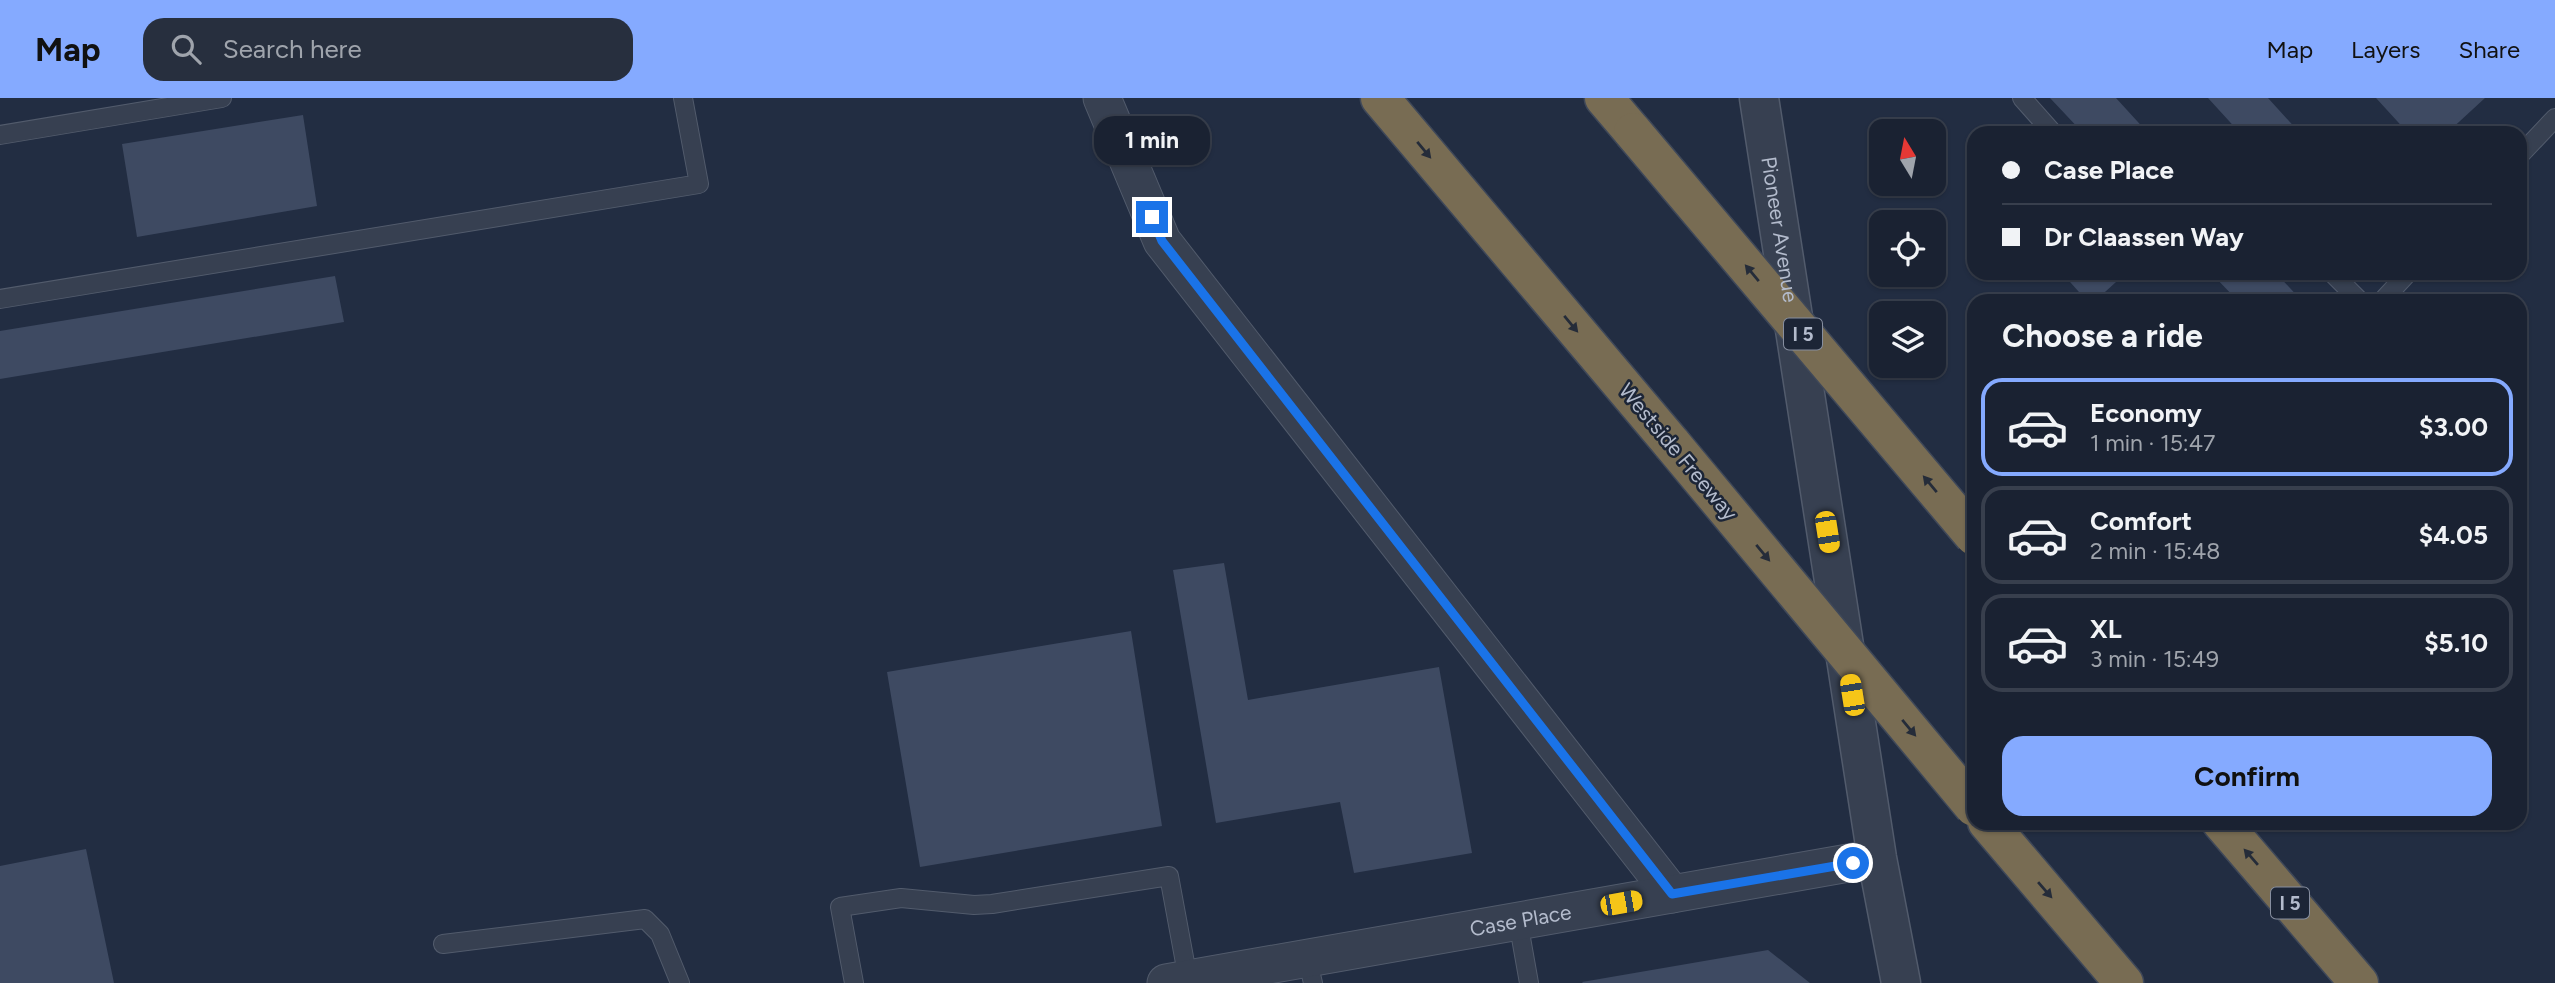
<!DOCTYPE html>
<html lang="en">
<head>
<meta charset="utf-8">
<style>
  :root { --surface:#1a2232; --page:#272f3e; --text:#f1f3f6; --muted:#9fa4ac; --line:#383f4d; --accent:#85aaff }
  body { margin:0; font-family:Figtree,sans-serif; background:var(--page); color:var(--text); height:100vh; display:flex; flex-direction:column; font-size:26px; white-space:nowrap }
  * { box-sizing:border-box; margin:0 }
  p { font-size:23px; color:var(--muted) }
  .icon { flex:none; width:38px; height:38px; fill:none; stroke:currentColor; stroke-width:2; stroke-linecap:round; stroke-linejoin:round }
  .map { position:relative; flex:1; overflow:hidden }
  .sheet { position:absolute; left:1967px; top:196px; width:560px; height:536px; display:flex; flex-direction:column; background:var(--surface); border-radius:21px; box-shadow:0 2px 5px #0004,0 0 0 2px var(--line) }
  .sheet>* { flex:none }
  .hud { position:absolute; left:1967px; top:28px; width:560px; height:154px; border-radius:21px; box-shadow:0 2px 5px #0004,0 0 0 2px var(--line); display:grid; align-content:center; height:154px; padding:0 35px; background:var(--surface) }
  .needle { width:46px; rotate:350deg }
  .controls { position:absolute; left:1869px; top:21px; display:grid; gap:14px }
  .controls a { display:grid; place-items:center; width:77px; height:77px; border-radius:14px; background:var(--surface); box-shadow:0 2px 5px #0004,0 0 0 2px var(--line); font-size:35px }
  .end { position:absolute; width:32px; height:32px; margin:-16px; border:9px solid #1a73e8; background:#fff; box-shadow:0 0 0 4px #fff }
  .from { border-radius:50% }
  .bubble { position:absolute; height:49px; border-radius:21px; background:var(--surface); box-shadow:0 2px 5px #0004,0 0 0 2px var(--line); font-size:23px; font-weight:700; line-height:49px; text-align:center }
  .car { position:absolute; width:21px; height:42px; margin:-21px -10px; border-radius:9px; box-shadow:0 0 5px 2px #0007; background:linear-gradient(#f5c518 24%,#345 0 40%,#f5c518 0 76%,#345 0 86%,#f5c518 0) }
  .hud b { display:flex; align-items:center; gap:24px; height:66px; font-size:26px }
  .hud b+b { border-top:2px solid var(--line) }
  .hud i { width:18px; height:18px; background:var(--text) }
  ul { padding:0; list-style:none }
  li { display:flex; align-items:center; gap:21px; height:98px; margin:0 14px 10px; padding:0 21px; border:4px solid var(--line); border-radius:21px }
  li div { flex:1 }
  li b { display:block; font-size:26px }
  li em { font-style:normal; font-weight:700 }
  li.on { border-color:var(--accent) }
  li>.icon { width:63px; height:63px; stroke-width:1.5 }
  h2 { padding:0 35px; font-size:32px; line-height:84px }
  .cta { display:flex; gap:14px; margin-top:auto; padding:14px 35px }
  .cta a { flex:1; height:80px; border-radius:21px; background:var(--accent); color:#111; font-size:28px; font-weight:700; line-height:80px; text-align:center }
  header { display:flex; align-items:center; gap:42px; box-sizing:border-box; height:98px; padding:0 35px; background:var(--accent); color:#111 }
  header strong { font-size:33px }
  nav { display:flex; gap:38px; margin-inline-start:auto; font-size:24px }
  .search { width:490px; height:63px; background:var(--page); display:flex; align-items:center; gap:18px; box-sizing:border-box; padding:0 24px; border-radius:21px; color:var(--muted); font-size:26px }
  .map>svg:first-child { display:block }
  .building { fill:#3e4a62 }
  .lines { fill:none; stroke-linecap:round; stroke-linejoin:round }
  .service-casing { stroke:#525b6c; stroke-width:20 }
  .minor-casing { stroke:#525b6c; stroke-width:39 }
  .tertiary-casing { stroke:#525b6c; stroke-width:41 }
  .motorway-casing { stroke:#3f4859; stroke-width:41 }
  .service { stroke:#374051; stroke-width:18 }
  .minor { stroke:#374051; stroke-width:37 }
  .tertiary { stroke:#374051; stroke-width:38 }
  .motorway { stroke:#786c53; stroke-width:38 }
  .motorway-bridge-casing { stroke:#3f4859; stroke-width:41; stroke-linecap:butt }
  .motorway-bridge { stroke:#786c53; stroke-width:38 }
  .oneway { fill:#252c39 }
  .route { stroke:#1a73e8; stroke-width:9 }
  .labels { text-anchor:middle; stroke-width:5; stroke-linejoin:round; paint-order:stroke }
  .shield { fill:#1c2536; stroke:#868e9f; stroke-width:2 }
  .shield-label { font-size:19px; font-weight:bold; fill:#b3bbcc }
  .street-label { font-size:21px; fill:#b3bbcc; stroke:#1c2536 }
</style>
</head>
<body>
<header>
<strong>Map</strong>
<div class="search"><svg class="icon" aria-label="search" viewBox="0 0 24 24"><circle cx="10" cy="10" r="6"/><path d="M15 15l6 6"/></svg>Search here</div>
<nav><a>Map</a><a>Layers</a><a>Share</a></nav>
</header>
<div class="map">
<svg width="2555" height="885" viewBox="0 0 2555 885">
  <rect width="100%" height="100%" fill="#222d42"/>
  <path class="building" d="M2050,0H2116L2148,35H2083Z
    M2208,0H2268L2300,35H2240Z
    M2376,0H2485L2447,35H2408Z
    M303,17L317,108L137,139L122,46Z
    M2062,175H2126L2095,203H2087Z
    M2211,175H2276L2302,203H2238Z
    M335,178L344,224L0,281V233Z
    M1224,465L1248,602L1439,569L1472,755L1354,775L1340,704L1216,725L1173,472Z
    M1131,533L1162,728L920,769L887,574Z
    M86,751L114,885H0V768Z
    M1768,852L1810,885H1583L1582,884Z"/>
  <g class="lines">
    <g class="service-casing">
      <path id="service" d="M2022,0L2053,35
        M0,37L222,0
        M2520,57L2555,20
        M2332,175L2360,203
        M0,201L699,86L683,0
        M2382,203L2408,175
        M1518,823L1529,885
        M443,846L645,821L660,836L680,885
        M1307,860L1313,885
        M854,885L840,809L901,800L974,807L992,806L1169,778L1188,881"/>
    </g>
    <g class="minor-casing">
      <g id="minor">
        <path d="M1102,0L1162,143L1672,796"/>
        <path id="s1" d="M1166,885L1877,760"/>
      </g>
    </g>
    <g class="tertiary-casing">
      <g id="tertiary">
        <path id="s2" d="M1759,0L1877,760L1901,885"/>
      </g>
    </g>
    <g class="motorway-casing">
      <path id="motorway" d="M1380,0L1672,346
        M1604,0L1633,34
        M1987,724L2124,885
        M2221,724L2359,885"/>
    </g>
    <use href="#service" class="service"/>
    <use href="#minor" class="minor"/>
    <use href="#tertiary" class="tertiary"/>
    <use href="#motorway" class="motorway"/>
    <g class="motorway-bridge-casing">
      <path id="motorway-bridge" d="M1633,34L1974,438
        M1672,346L1974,709"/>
    </g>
    <use href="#motorway-bridge" class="motorway-bridge"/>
  </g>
  <defs><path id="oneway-solid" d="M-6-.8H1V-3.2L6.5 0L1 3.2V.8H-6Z" transform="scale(1.75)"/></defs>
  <g class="oneway">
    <use href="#oneway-solid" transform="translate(1424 52) rotate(50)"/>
    <use href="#oneway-solid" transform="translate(1752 175) rotate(-130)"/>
    <use href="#oneway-solid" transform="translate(1571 226) rotate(50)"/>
    <use href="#oneway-solid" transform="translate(1930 386) rotate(-130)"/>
    <use href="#oneway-solid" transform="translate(1763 455) rotate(50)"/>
    <use href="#oneway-solid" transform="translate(1909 630) rotate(50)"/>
    <use href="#oneway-solid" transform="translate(2251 759) rotate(-131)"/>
    <use href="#oneway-solid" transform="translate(2045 792) rotate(49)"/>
  </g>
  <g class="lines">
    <path class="route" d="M1152,119L1162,143L1672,796L1853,765"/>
  </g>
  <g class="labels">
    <g class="shield">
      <rect x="1784" y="220.5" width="38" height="31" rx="5"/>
      <rect x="2271" y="789.5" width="38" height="31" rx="5"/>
    </g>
    <g class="shield-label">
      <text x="1803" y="243">I 5</text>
      <text x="2290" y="812">I 5</text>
    </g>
    <g class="street-label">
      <text dy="7" stroke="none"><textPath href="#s2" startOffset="133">Pioneer Avenue</textPath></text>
      <text transform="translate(1678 354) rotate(50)" y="7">Westside Freeway</text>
      <text dy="7" stroke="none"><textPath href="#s1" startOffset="360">Case Place</textPath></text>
    </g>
  </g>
</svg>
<div class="controls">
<a><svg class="needle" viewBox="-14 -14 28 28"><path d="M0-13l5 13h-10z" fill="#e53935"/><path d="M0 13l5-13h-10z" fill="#9fa4ac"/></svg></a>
<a><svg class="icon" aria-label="locate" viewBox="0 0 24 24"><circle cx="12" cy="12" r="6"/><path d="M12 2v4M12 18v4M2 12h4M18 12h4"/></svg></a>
<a><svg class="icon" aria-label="layers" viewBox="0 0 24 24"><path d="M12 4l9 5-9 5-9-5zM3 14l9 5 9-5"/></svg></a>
</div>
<i class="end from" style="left:1853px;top:765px"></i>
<i class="end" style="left:1152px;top:119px"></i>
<div class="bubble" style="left:1094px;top:18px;width:116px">1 min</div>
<i class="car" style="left:1827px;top:434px;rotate:171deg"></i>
<i class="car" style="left:1852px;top:597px;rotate:351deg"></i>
<i class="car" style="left:1621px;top:805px;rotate:80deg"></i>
<div class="hud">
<b><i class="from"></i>Case Place</b>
<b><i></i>Dr Claassen Way</b>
</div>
<section class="sheet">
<h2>Choose a ride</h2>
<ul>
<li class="on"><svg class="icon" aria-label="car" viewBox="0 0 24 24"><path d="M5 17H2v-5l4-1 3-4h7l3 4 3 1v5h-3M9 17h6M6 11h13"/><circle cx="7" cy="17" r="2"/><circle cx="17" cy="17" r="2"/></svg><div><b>Economy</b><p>1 min · 15:47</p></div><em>$3.00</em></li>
<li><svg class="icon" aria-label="car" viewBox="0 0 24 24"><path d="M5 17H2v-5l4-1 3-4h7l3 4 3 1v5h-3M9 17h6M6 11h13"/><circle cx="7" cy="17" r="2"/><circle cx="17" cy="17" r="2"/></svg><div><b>Comfort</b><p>2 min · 15:48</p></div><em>$4.05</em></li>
<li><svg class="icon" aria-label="car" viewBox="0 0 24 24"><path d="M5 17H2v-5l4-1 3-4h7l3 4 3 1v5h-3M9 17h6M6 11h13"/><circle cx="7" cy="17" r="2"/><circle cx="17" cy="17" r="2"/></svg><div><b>XL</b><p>3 min · 15:49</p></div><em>$5.10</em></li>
</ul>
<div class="cta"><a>Confirm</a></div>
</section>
</div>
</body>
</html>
